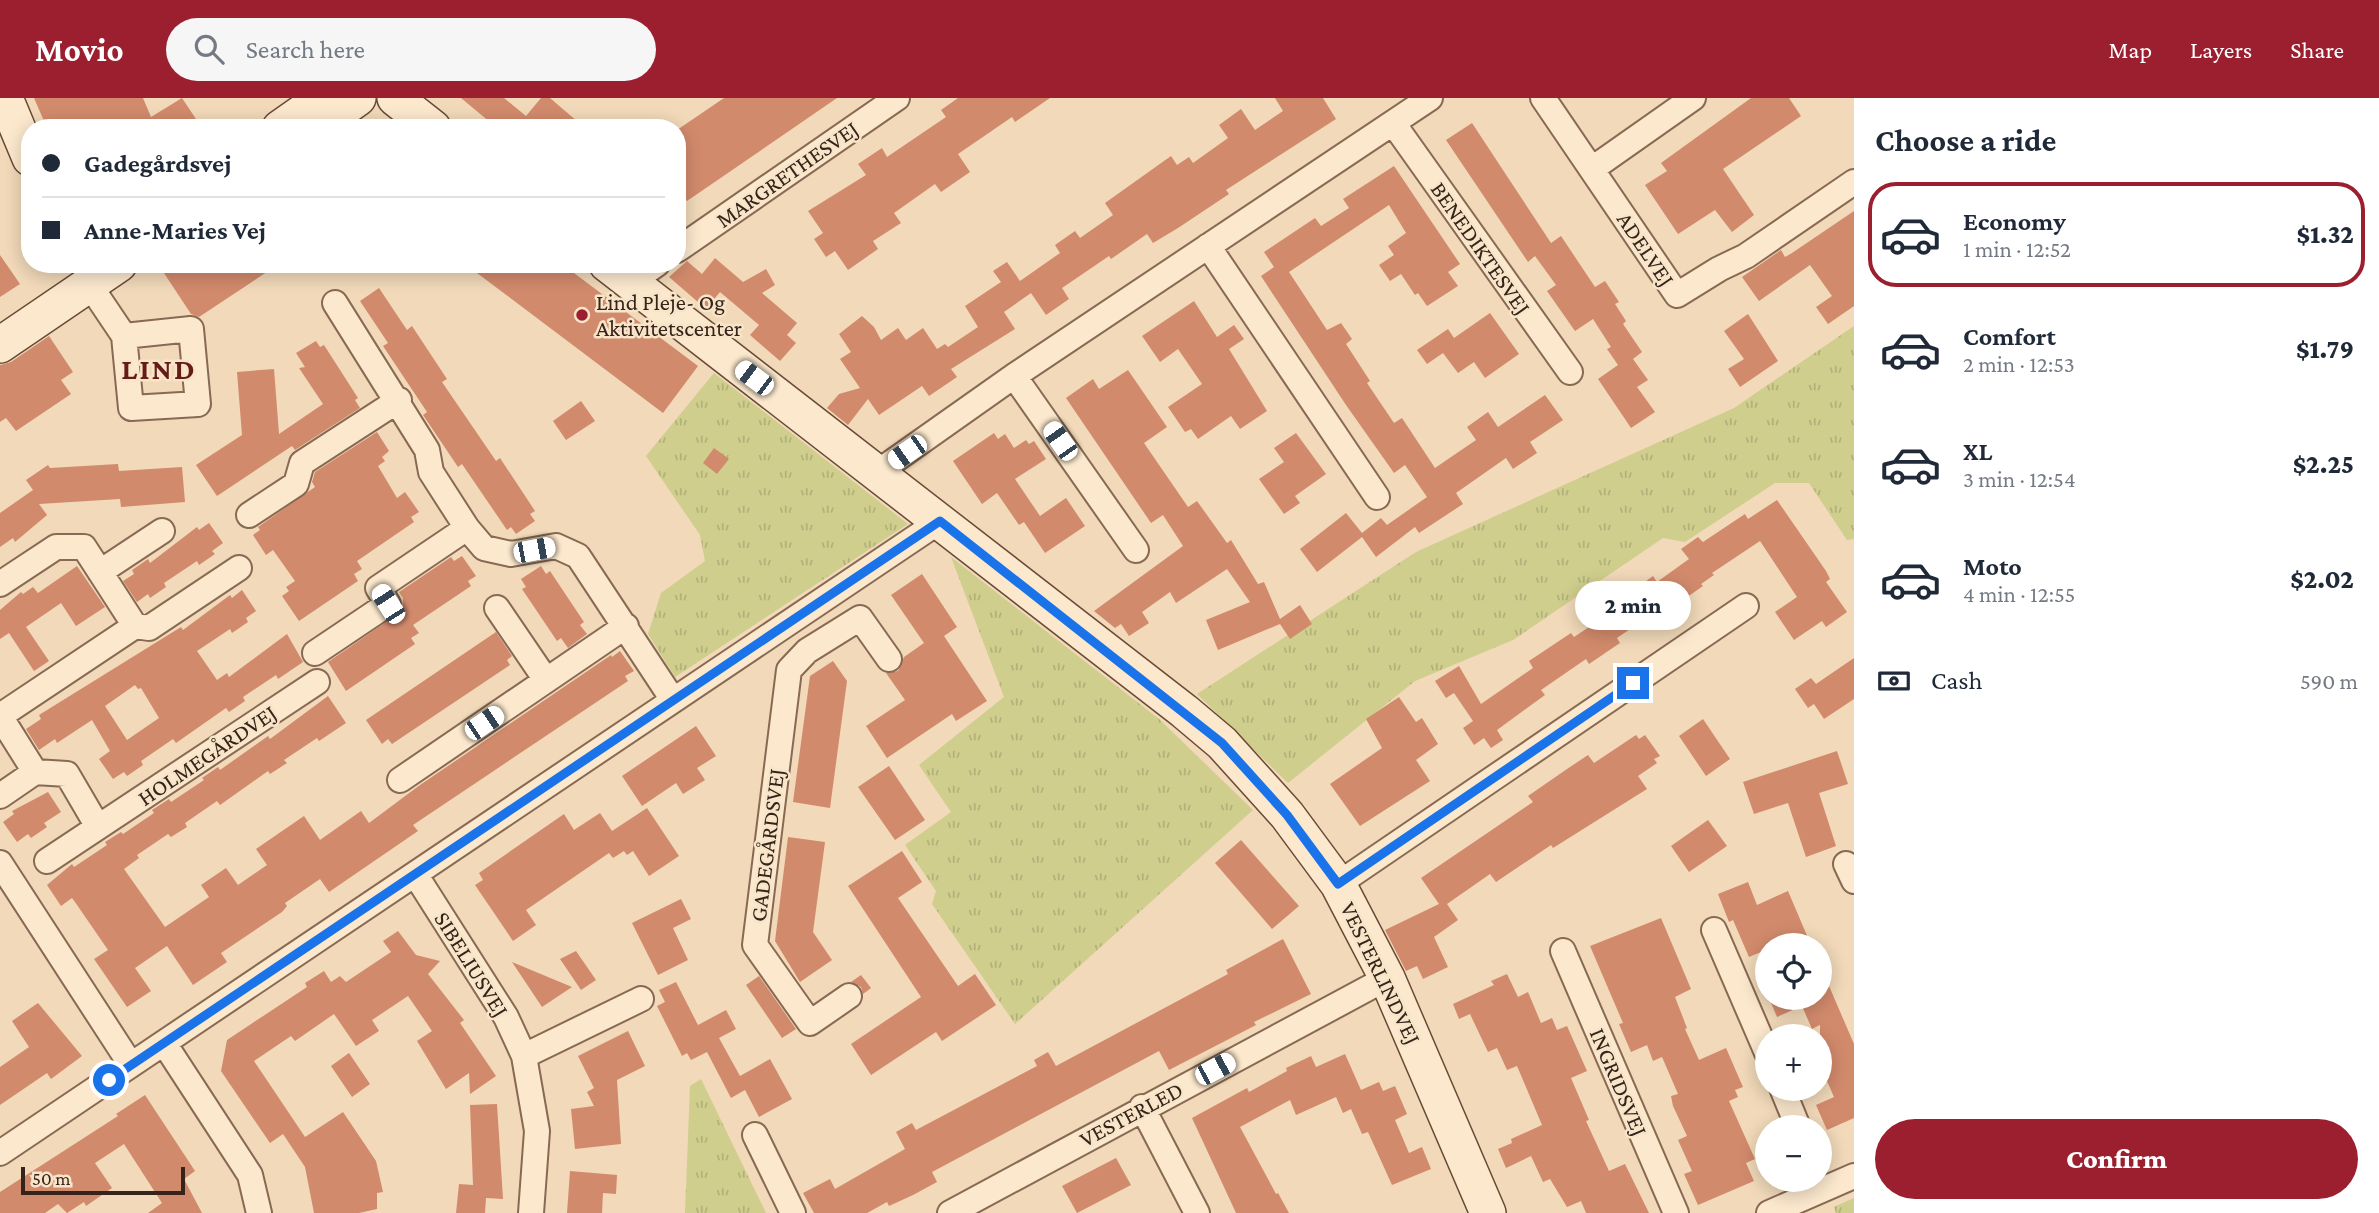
<!DOCTYPE html>
<html lang="en">
<head>
<meta charset="utf-8">
<style>
  :root { --surface:#fff; --page:#f6f6f7; --text:#1f2937; --muted:#747a83; --line:#e0e1e3; --accent:#9b1f2f }
  body { margin:0; font-family:"Crimson Pro",serif; background:var(--page); color:var(--text); height:100vh; display:flex; flex-direction:column; font-size:26px; white-space:nowrap }
  * { box-sizing:border-box; margin:0 }
  p { font-size:23px; color:var(--muted) }
  .icon { flex:none; width:38px; height:38px; fill:none; stroke:currentColor; stroke-width:2; stroke-linecap:round; stroke-linejoin:round }
  .map { position:relative; flex:1; overflow:hidden }
  .sheet { display:flex; flex-direction:column; background:var(--surface); width:525px }
  .sheet>* { flex:none }
  .banner { position:absolute; left:21px; top:21px; width:665px; height:154px; border-radius:28px; box-shadow:0 4px 18px #0003; display:grid; align-content:center; height:154px; padding:0 21px; background:var(--surface) }
  .fabs { position:absolute; left:1755px; top:835px; display:grid; gap:14px }
  .fabs a { display:grid; place-items:center; width:77px; height:77px; border-radius:50%; background:var(--surface); box-shadow:0 4px 18px #0003; font-size:35px }
  .scale { position:absolute; left:21px; bottom:18px; width:164px; box-sizing:border-box; padding-left:7px; border:4px solid #362319; border-top:0; font-size:19px; line-height:24px; white-space:nowrap; color:#362319; -webkit-text-stroke:5px #f8e5c9; paint-order:stroke }
  .end { position:absolute; width:32px; height:32px; margin:-16px; border:9px solid #1a73e8; background:#fff; box-shadow:0 0 0 4px #fff }
  .from { border-radius:50% }
  .bubble { position:absolute; height:49px; border-radius:24px; background:var(--surface); box-shadow:0 4px 18px #0003; font-size:23px; font-weight:800; line-height:49px; text-align:center }
  .car { position:absolute; width:21px; height:42px; margin:-21px -10px; border-radius:9px; box-shadow:0 0 5px 2px #0007; background:linear-gradient(#fff 24%,#345 0 40%,#fff 0 76%,#345 0 86%,#fff 0) }
  .banner b { display:flex; align-items:center; gap:24px; height:66px; font-size:26px }
  .banner b+b { border-top:2px solid var(--line) }
  .banner i { width:18px; height:18px; background:var(--text) }
  ul { padding:0; list-style:none }
  li { display:flex; align-items:center; gap:21px; height:105px; margin:0 14px 10px; padding:0 7px; border:4px solid transparent; border-radius:28px }
  li div { flex:1 }
  li b { display:block; font-size:26px }
  li em { font-style:normal; font-weight:800 }
  li.on { border-color:var(--accent) }
  li>.icon { width:63px; height:63px; stroke-width:1.5 }
  h2 { padding:0 21px; font-size:32px; line-height:84px }
  .pay { display:flex; align-items:center; gap:18px; height:77px; padding:0 21px; font-size:26px }
  .pay p { margin-inline-start:auto }
  .action { display:flex; gap:14px; margin-top:auto; padding:14px 21px }
  .action a { flex:1; height:80px; border-radius:42px; background:var(--accent); color:#fff; font-size:28px; font-weight:800; line-height:80px; text-align:center }
  header { display:flex; align-items:center; gap:42px; box-sizing:border-box; height:98px; padding:0 35px; background:var(--accent); color:#fff }
  header strong { font-size:33px }
  nav { display:flex; gap:38px; margin-inline-start:auto; font-size:24px }
  .search { width:490px; height:63px; background:var(--page); display:flex; align-items:center; gap:18px; box-sizing:border-box; padding:0 24px; border-radius:38px; color:var(--muted); font-size:26px }
  main { display:flex; flex:1; min-height:0 }
  .map>svg:first-child { display:block }
  .grass { fill:url(#grass-tufts) }
  .building { fill:#d28a6c; fill-rule:evenodd }
  .lines { fill:none; stroke-linecap:round; stroke-linejoin:round }
  .street-casing { stroke:#886953; stroke-width:28 }
  .secondary-casing { stroke:#694a37; stroke-width:38 }
  .street { stroke:#fbe8cd; stroke-width:24 }
  .secondary { stroke:#fbe8cd; stroke-width:35 }
  .route { stroke:#1a73e8; stroke-width:9 }
  .poi-dot { fill:#9b1f2f; stroke:#f8e5c9; stroke-width:2.5 }
  .labels { text-anchor:middle; stroke-width:5; stroke-linejoin:round; paint-order:stroke }
  .street-label { font-size:23px; fill:#362319; stroke:#f8e5c9 }
  .poi-label { font-size:23px; fill:#362319; stroke:#f8e5c9; text-anchor:start }
  .district-label { font-size:30px; font-weight:bold; letter-spacing:2px; fill:#651c16; stroke:#f8e5c9 }
</style>
</head>
<body>
<header>
<strong>Movio</strong>
<div class="search"><svg class="icon" aria-label="search" viewBox="0 0 24 24"><circle cx="10" cy="10" r="6"/><path d="M15 15l6 6"/></svg>Search here</div>
<nav><a>Map</a><a>Layers</a><a>Share</a></nav>
</header>
<main>
<div class="map">
<svg width="1854" height="1115" viewBox="0 0 1854 1115">
  <defs>
    <pattern id="grass-tufts" width="24" height="20" patternUnits="userSpaceOnUse" patternTransform="scale(1.75)"><rect width="24" height="20" fill="#cfce8d"/><path d="M3 7l-1-3M5 7V3M7 7l1-3M15 17l-1-3M17 17v-4M19 17l1-3" fill="none" stroke="#b2b179"/></pattern>
  </defs>
  <rect width="100%" height="100%" fill="#f1d9b9"/>
  <path class="grass" d="M1854,228V441L1847,442L1809,385H1775L1685,444L1663,440L1513,542L1415,583L1288,685L1197,596L1416,454L1734,310Z
    M714,275L908,426L675,579L648,536L661,495L705,463L700,437L646,358Z
    M951,459L1159,621L1253,712L1015,926L932,806L936,793L905,747L951,714L919,667L1004,599Z
    M701,981L766,1115H685L690,988Z
    M1854,1100V1115H1836L1834,1109Z"/>
  <path class="building" d="M34,0H143L151,19L182,0L202,30H47Z
    M461,0H504L526,18L541,0H550L585,30H554L546,22L540,30H497Z
    M724,0H837L687,103L677,89V32Z
    M958,0H1050L1015,24L1012,19L958,56L970,74L941,94L935,86L894,115L901,125L873,143L878,151L848,172L835,153L826,159L814,141L823,135L808,113L866,77L858,66L882,50L887,59L946,19L941,12Z
    M1275,0H1323L1336,21L1226,92L1229,96L1178,130L1153,145L1147,136L1111,161L1109,158L1062,190L1069,201L1046,217L1031,195L1004,214L1015,231L951,271L957,279L929,298L922,288L879,317L868,301L848,327L827,310L839,296L860,290L840,261L851,254L839,236L862,218L874,229L881,242L898,230L906,242L923,230L937,251L945,246L948,249L978,229L965,208L1001,184L993,173L1007,164L1020,183L1060,155L1055,147L1075,133L1080,140L1113,117L1105,105L1171,58L1177,67L1189,59L1193,65L1228,40L1219,27L1241,11L1255,32L1283,13Z
    M1751,0H1789L1801,18L1723,71L1754,117L1732,134L1715,112L1678,136L1645,87L1667,73L1661,65Z
    M1472,25L1551,145L1561,138L1595,189L1605,183L1619,204L1615,206L1626,223L1623,226L1642,254L1633,261L1648,282L1637,289L1655,314L1631,330L1598,281L1618,267L1607,251L1611,249L1593,221L1575,233L1547,193L1556,187L1535,158L1528,164L1446,42Z
    M1394,68L1460,166L1448,174L1458,188L1427,208L1418,195L1415,197L1401,176L1390,183L1379,167L1394,157L1388,148L1406,135L1389,107L1289,174L1327,232L1341,225L1352,241L1346,246L1370,283L1367,285L1394,325L1402,320L1435,370L1476,342L1467,329L1488,314L1498,329L1545,297L1563,322L1530,344L1537,355L1513,371L1506,360L1456,395L1463,406L1419,435L1415,429L1376,459L1362,439L1317,474L1300,451L1346,415L1362,435L1381,420L1387,427L1427,399L1405,367L1394,375L1346,307L1261,178L1274,169L1264,154L1315,120L1321,128L1349,110L1343,101Z
    M1854,113V208L1828,226L1816,209L1832,198L1810,167L1759,203L1742,179L1781,152L1785,159L1792,155Z
    M0,157L20,186L0,199Z
    M715,160L743,184L766,171L775,187L762,195L797,225L787,237L796,245L780,263L750,237L759,227L720,194L706,211L669,179L687,163L702,176Z
    M158,166H279L199,219L191,216Z
    M465,166H562L698,268L663,315Z
    M379,190L407,232L412,228L447,281L442,284L496,363L500,360L535,413L530,416L535,423L516,436L511,429L507,432L462,366L458,369L423,317L427,314L383,248L388,245L360,203Z
    M1194,203L1217,239L1234,227L1244,241L1229,251L1267,313L1240,331L1231,318L1198,341L1191,331L1185,334L1168,309L1202,286L1178,251L1160,264L1142,238Z
    M1490,215L1519,256L1485,280L1474,264L1458,275L1443,255L1427,266L1417,252L1448,231L1454,240Z
    M1748,216L1778,263L1740,289L1728,271L1744,261L1724,233Z
    M49,238L73,274L61,282L71,296L16,333L6,320L0,324V267L11,264Z
    M316,243L320,249L324,247L358,300L355,302L360,310L295,352L292,348L217,398L196,367L242,337L237,274L274,271L279,336L323,306L299,270L305,269L296,255Z
    M1128,272L1167,329L1144,345L1188,409L1197,403L1227,445L1231,442L1258,486L1264,484L1280,521L1300,507L1312,526L1290,541L1280,526L1218,552L1206,522L1250,504L1227,471L1176,505L1170,494L1142,514L1149,525L1129,538L1121,526L1115,530L1094,513L1183,448L1163,417L1151,425L1066,300L1093,281L1099,291Z
    M581,303L595,323L566,342L553,323Z
    M377,334L389,353L382,359L385,363L378,368L397,400L405,394L419,414L411,419L414,424L357,463L362,471L354,476L358,483L299,523L282,498L289,493L286,489L295,483L273,452L266,457L253,437L260,432L258,429L315,389L312,384L315,374Z
    M994,335L998,341L1005,336L1014,350L1026,342L1029,346L1034,343L1046,361L1015,381L1040,418L1066,400L1085,428L1045,455L1024,424L1019,427L997,395L982,406L953,363Z
    M1296,335L1326,376L1295,398L1300,405L1284,416L1259,381L1284,364L1274,350Z
    M714,350L729,361L717,376L703,365Z
    M118,366L119,373L182,369L185,404L121,409L120,401L39,406L47,417L15,444L13,440L0,449V415L33,392L26,382L48,367L50,370Z
    M1777,402L1826,473L1830,481L1826,484L1847,514L1826,529L1822,523L1794,542L1775,514L1797,499L1760,443L1712,475L1714,477L1701,486L1703,488L1673,509L1676,512L1661,523L1655,514L1617,540L1620,545L1589,566L1586,561L1541,592L1545,597L1497,632L1503,642L1491,650L1484,640L1474,647L1463,630L1473,623L1454,595L1446,600L1435,583L1459,568L1481,606L1533,570L1529,563L1571,535L1574,539L1604,519L1597,507L1615,495L1620,502L1653,478L1657,484L1689,461L1681,451L1698,439L1703,444L1745,416L1748,421Z
    M209,425L223,445L212,453L215,456L199,467L197,463L164,485L166,489L150,500L148,496L137,504L123,483L134,476L132,472L148,461L150,465L197,429L199,432Z
    M462,458L476,478L468,483L471,488L413,527L419,535L411,540L415,546L346,593L328,564L402,513L403,500L399,494L451,459L454,463Z
    M77,468L105,509L76,528L61,505L26,529L49,563L34,573L9,535L0,541V512L21,494L23,496L33,489L38,495Z
    M541,468L546,476L550,473L584,524L580,527L587,536L568,550L561,540L557,543L522,491L526,489L521,481Z
    M922,476L957,529L944,538L987,603L956,623L952,616L887,660L866,628L905,602L886,575L898,573L904,559L924,545L891,497Z
    M242,492L256,513L246,520L248,524L232,535L230,531L197,553L217,582L227,575L229,579L287,536L303,564L278,581L276,577L243,599L245,603L229,614L226,610L176,645L173,641L141,663L143,667L127,678L124,674L113,681L99,661L110,653L92,622L57,645L55,641L39,652L26,631L41,621L39,617L181,529L183,532L230,497L232,500ZM135,587L138,591L141,590L159,620L127,642L105,608Z
    M496,534L512,558L507,562L510,567L392,646L388,641L382,646L366,622Z
    M620,553L634,573L625,578L628,583L413,727L418,733L329,794L320,781L285,805L287,808L282,814L221,855L227,864L193,887L167,848L135,870L151,893L127,909L94,861L108,852L75,804L72,800L61,808L47,787L72,766L74,769L107,747L105,744L121,734L123,736L154,715L152,712L169,701L171,704L204,682L202,680L218,669L220,672L268,638L270,641L328,598L346,625L319,643L317,640L284,662L287,665L270,676L268,673L220,707L217,703L185,725L187,729L171,739L168,736L137,757L139,760L124,771L165,829L209,799L201,787L226,770L238,787L267,767L256,751L304,718L320,742L361,713L369,725L420,687L611,557L612,559Z
    M1854,560V601L1824,621L1814,606L1808,610L1795,591L1811,580L1816,586Z
    M833,563L847,583L830,710L793,704L810,578Z
    M1399,599L1416,624L1422,620L1438,646L1416,662L1430,683L1360,728L1330,686L1382,650L1366,621Z
    M1703,621L1730,661L1706,678L1679,638Z
    M696,628L716,658L697,670L705,682L683,696L676,685L642,708L622,678Z
    M1636,637L1639,641L1645,637L1660,658L1654,661L1657,665L1638,678L1647,691L1553,750L1551,747L1496,784L1490,776L1447,806L1458,822L1434,839L1448,869L1423,881L1417,868L1406,873L1385,832L1439,806L1421,780L1533,704L1528,698L1567,671L1588,657L1594,665Z
    M1837,653L1848,686L1819,695L1836,748L1806,759L1788,705L1754,716L1743,684Z
    M889,668L925,722L895,742L858,689Z
    M48,694L61,714L44,725L47,729L31,740L28,736L17,744L3,724L14,716L12,713Z
    M647,710L679,758L649,778L633,753L627,757L624,753L613,760L609,755L526,812L536,827L513,843L475,787L483,782L479,775L564,716L574,732L600,715L612,733Z
    M1708,722L1727,748L1689,774L1671,748Z
    M788,739L825,744L813,834L832,862L800,884L775,843Z
    M1241,742L1299,808L1272,831L1215,765Z
    M902,753L922,784L898,800L958,888L975,876L996,907L942,943L936,934L871,977L851,946L921,899L848,788Z
    M1748,784L1757,807L1788,793L1811,847H1768V851L1749,859L1733,822L1729,824L1718,796Z
    M681,801L691,821L673,830L688,862L658,877L632,825Z
    M1661,820L1691,891L1675,899L1687,930L1685,931L1699,962L1726,950L1743,989L1735,992L1738,999L1729,1003L1755,1061L1746,1065L1754,1083L1698,1107L1684,1076L1692,1073L1678,1042L1687,1038L1673,1008L1671,998L1678,996L1662,959L1653,963L1647,947L1631,954L1619,926L1623,925L1590,848Z
    M398,833L416,857L440,863L428,876L464,922L460,925L496,978L470,996L469,975L446,991L417,943L432,933L408,898L372,922L379,933L356,948L334,916L295,943L291,938L254,963L305,1039L343,1014L376,1063L383,1094L377,1095V1111L359,1115H314L305,1069L283,1036L270,1045L221,973L227,942L307,889L305,885L324,873L331,884L340,878L346,884L391,854L383,843Z
    M1283,841L1311,896L1254,924L1256,927L1169,972L1159,953L932,1074L937,1084L913,1097L889,1108L887,1104L867,1115H814L803,1095L830,1081L835,1091L905,1051L896,1034L912,1025L916,1032L1037,968L1034,962L1048,954L1056,968L1228,876L1226,872Z
    M576,853L596,882L581,892L560,861Z
    M512,864L572,889L542,909Z
    M1820,867L1854,946V1020L1827,1032L1816,1007L1834,999L1820,967V927L1812,931L1802,908L1777,919L1769,900H1820Z
    M1507,876L1518,899L1528,894L1541,925L1552,920L1557,932L1567,928L1587,973L1571,980L1589,1022L1586,1023L1609,1073L1625,1066L1649,1115H1586L1581,1103L1567,1109L1550,1081L1543,1084L1531,1058L1506,1070L1498,1051L1512,1045L1511,1041L1542,1027L1517,968L1507,972L1497,950L1488,954L1470,916L1459,921L1453,906L1494,887L1491,883Z
    M861,877L871,890L863,896L861,889L851,884Z
    M759,878L796,931L782,940L746,887Z
    M676,884L698,927L726,912L736,931L719,940L740,978L770,961L792,1001L759,1019L745,992L731,1000L707,954L691,962L687,955L682,958L657,908L665,904L659,892Z
    M38,905L82,958L51,981L47,975L0,1007V969L29,949L12,923Z
    M628,933L645,968L617,982L621,1046L575,1051L571,1011L594,1008L587,994L594,990L578,958Z
    M349,955L370,986L352,999L331,968Z
    M1345,956L1361,992L1379,984L1383,993L1395,988L1407,1016L1395,1022L1409,1055L1422,1049L1431,1071L1392,1087L1368,1034L1362,1036L1351,1011L1343,1015L1336,999L1296,1017L1290,1002L1240,1029L1276,1096L1278,1095L1289,1115H1236L1192,1020L1247,990L1249,994L1287,973L1286,970L1311,958L1316,969Z
    M145,997L195,1073L184,1081L202,1115H148L162,1105L124,1046L95,1065L112,1090L86,1108L84,1104L67,1115L58,1106L45,1115H0V1094L118,1018L116,1016Z
    M497,1006L503,1101L486,1100L485,1115H456L459,1086L473,1087L470,1007Z
    M1116,1060L1131,1087L1077,1115L1062,1088Z
    M570,1073L617,1077L616,1096L603,1095L602,1115H567Z"/>
  <g class="lines">
    <g class="street-casing">
      <path id="street" d="M1543,0L1677,197L1719,171L1746,158L1854,84
        M1393,25L1570,274
        M1592,71L1693,0
        M1208,148L1377,399
        M677,152L897,0
        M630,185L657,166
        M89,186L124,238L131,310L198,306L191,231L124,238
        M335,205L427,352L431,374L467,430L484,450L511,456L556,448L578,458L673,602
        M1014,278L1136,452
        M878,374L1014,278L1430,0
        M249,417L296,386L302,365L399,302
        M100,474L162,433
        M0,486L56,449H84L135,528
        M497,510L546,582
        M315,555L388,506L378,490L467,430
        M35,674L67,676L98,729
        M400,682L626,528
        M0,698L35,674L0,618L135,528L149,530L239,470
        M47,763L317,584
        M0,765L131,967
        M1846,766L1854,783
        M415,776L506,919L524,958L537,1033L531,1115
        M1338,786L1746,508
        M1714,832L1768,957
        M1563,853L1676,1115
        M849,898L810,925L755,847L789,572L807,553L860,520L889,561
        M164,945L250,1077L259,1115
        M524,958L641,901
        M1782,990L1798,1029
        M1142,1009L1197,1115
        M755,1037L793,1115
        M0,1055L940,423
        M950,1115L1387,880
        M1769,1115L1854,1078"/>
    </g>
    <g class="secondary-casing">
      <path id="secondary" d="M5,0L30,60
        M395,0L433,30
        M280,30L323,0
        M316,30L358,0
        M607,166L1184,613L1222,645L1287,717L1338,786L1387,880L1488,1115
        M0,247L119,166"/>
    </g>
    <use href="#street" class="street"/>
    <use href="#secondary" class="secondary"/>
  </g>
  <g class="lines">
    <path class="route" d="M109,982L940,423L1222,645L1287,717L1338,786L1633,585"/>
  </g>
  <circle class="poi-dot" cx="582" cy="217" r="7"/>
  <g class="labels">
    <g class="street-label">
      <text transform="translate(787 76) rotate(-35)" y="8">MARGRETHESVEJ</text>
      <text transform="translate(1481 150) rotate(55)" y="8">BENEDIKTESVEJ</text>
      <text transform="translate(1646 151) rotate(56)" y="8">ADELVEJ</text>
      <text transform="translate(207 657) rotate(-34)" y="8">HOLMEGÅRDVEJ</text>
      <text transform="translate(767 747) rotate(-83)" y="8">GADEGÅRDSVEJ</text>
      <text transform="translate(472 866) rotate(58)" y="8">SIBELIUSVEJ</text>
      <text transform="translate(1381 875) rotate(64)" y="8">VESTERLINDVEJ</text>
      <text transform="translate(1619 984) rotate(67)" y="8">INGRIDSVEJ</text>
      <text transform="translate(1131 1016) rotate(-28)" y="8">VESTERLED</text>
    </g>
    <g class="poi-label">
      <text x="596" y="212">Lind Pleje- Og<tspan x="596" dy="26">Aktivitetscenter</tspan></text>
    </g>
    <g class="district-label">
      <text x="159" y="281">LIND</text>
    </g>
  </g>
</svg>
<div class="fabs">
<a><svg class="icon" aria-label="locate" viewBox="0 0 24 24"><circle cx="12" cy="12" r="6"/><path d="M12 2v4M12 18v4M2 12h4M18 12h4"/></svg></a>
<a>+</a>
<a>−</a>
</div>
<div class="scale">50 m</div>
<i class="end from" style="left:109px;top:982px"></i>
<i class="end" style="left:1633px;top:585px"></i>
<div class="bubble" style="left:1575px;top:483px;width:116px">2 min</div>
<i class="car" style="left:754px;top:280px;rotate:307deg"></i>
<i class="car" style="left:1060px;top:343px;rotate:325deg"></i>
<i class="car" style="left:907px;top:354px;rotate:235deg"></i>
<i class="car" style="left:534px;top:452px;rotate:79deg"></i>
<i class="car" style="left:388px;top:506px;rotate:327deg"></i>
<i class="car" style="left:484px;top:625px;rotate:56deg"></i>
<i class="car" style="left:1215px;top:971px;rotate:62deg"></i>
<div class="banner">
<b><i class="from"></i>Gadegårdsvej</b>
<b><i></i>Anne-Maries Vej</b>
</div>
</div>
<section class="sheet">
<h2>Choose a ride</h2>
<ul>
<li class="on"><svg class="icon" aria-label="car" viewBox="0 0 24 24"><path d="M5 17H2v-5l4-1 3-4h7l3 4 3 1v5h-3M9 17h6M6 11h13"/><circle cx="7" cy="17" r="2"/><circle cx="17" cy="17" r="2"/></svg><div><b>Economy</b><p>1 min · 12:52</p></div><em>$1.32</em></li>
<li><svg class="icon" aria-label="car" viewBox="0 0 24 24"><path d="M5 17H2v-5l4-1 3-4h7l3 4 3 1v5h-3M9 17h6M6 11h13"/><circle cx="7" cy="17" r="2"/><circle cx="17" cy="17" r="2"/></svg><div><b>Comfort</b><p>2 min · 12:53</p></div><em>$1.79</em></li>
<li><svg class="icon" aria-label="car" viewBox="0 0 24 24"><path d="M5 17H2v-5l4-1 3-4h7l3 4 3 1v5h-3M9 17h6M6 11h13"/><circle cx="7" cy="17" r="2"/><circle cx="17" cy="17" r="2"/></svg><div><b>XL</b><p>3 min · 12:54</p></div><em>$2.25</em></li>
<li><svg class="icon" aria-label="car" viewBox="0 0 24 24"><path d="M5 17H2v-5l4-1 3-4h7l3 4 3 1v5h-3M9 17h6M6 11h13"/><circle cx="7" cy="17" r="2"/><circle cx="17" cy="17" r="2"/></svg><div><b>Moto</b><p>4 min · 12:55</p></div><em>$2.02</em></li>
</ul>
<div class="pay"><svg class="icon" aria-label="cash" viewBox="0 0 24 24"><path d="M3 7h18v10H3z"/><circle cx="12" cy="12" r="2"/></svg>Cash<p>590 m</p></div>
<div class="action"><a>Confirm</a></div>
</section>
</main>
</body>
</html>
